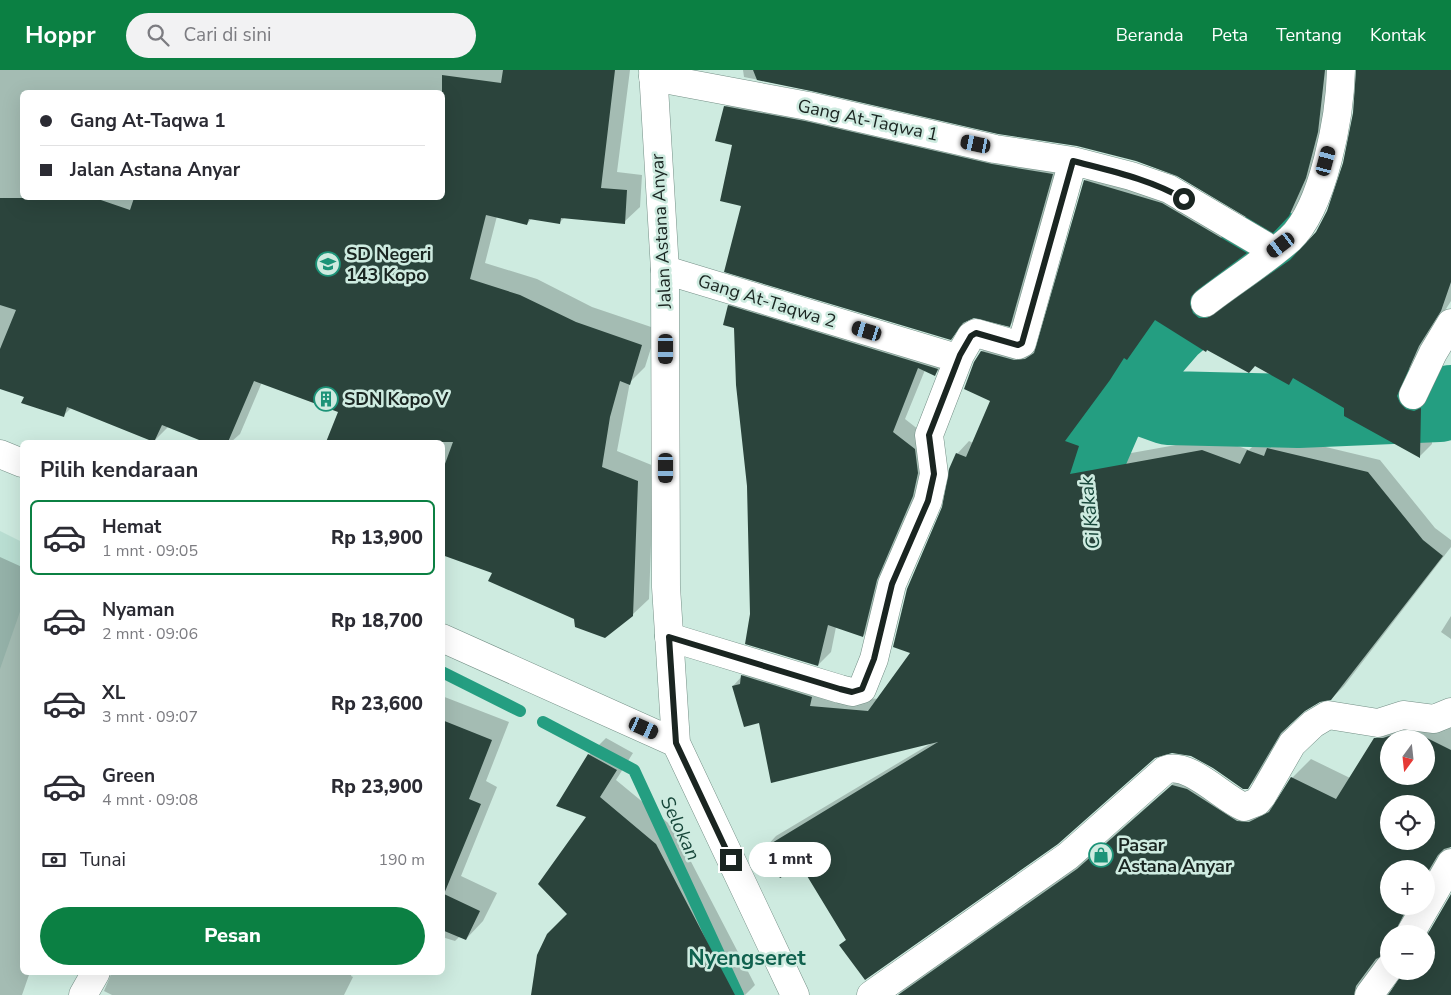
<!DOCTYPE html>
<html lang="id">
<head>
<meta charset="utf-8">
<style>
  :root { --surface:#fff; --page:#f2f2f3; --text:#2b2b33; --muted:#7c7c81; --line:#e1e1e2; --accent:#0b8043 }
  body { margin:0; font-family:"Nunito Sans",sans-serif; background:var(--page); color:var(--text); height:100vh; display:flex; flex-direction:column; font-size:19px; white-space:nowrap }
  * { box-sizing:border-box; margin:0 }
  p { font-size:16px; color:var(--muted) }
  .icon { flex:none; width:28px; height:28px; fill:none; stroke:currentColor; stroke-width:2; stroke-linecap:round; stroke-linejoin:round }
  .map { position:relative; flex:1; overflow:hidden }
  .panel { position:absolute; left:20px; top:370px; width:425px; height:535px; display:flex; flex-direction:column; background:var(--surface); border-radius:8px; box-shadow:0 5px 20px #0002 }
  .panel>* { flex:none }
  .hud { position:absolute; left:20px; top:20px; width:425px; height:110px; border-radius:8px; box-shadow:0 5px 20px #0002; display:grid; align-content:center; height:110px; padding:0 20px; background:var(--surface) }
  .needle { width:32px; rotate:195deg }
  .controls { position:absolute; left:1380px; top:660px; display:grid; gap:10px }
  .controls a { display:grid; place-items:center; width:55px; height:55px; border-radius:50%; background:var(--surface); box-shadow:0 5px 20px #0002; font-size:25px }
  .end { position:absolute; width:22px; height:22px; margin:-11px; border:6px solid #1a2521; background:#fff; box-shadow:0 0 0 2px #fff }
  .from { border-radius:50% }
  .bubble { position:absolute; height:35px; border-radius:18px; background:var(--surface); box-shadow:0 5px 20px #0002; font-size:16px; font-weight:800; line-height:35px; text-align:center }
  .car { position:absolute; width:15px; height:30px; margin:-15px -8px; border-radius:6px; box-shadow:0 0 4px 1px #0007; background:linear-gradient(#222 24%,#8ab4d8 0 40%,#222 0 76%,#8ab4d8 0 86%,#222 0) }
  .hud b { display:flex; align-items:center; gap:18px; height:48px; font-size:19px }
  .hud b+b { border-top:1px solid var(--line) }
  .hud i { width:12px; height:12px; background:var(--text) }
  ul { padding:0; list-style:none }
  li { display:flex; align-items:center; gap:15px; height:75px; margin:0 10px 8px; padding:0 10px; border:2px solid transparent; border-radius:8px }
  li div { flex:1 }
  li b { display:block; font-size:19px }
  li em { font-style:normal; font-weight:800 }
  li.active { border-color:var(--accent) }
  li>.icon { width:45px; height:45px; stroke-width:1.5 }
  h2 { padding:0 20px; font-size:22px; line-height:60px }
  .pay { display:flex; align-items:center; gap:12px; height:55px; padding:0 20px; font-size:19px }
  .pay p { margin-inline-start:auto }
  .action { display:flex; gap:10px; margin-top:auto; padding:10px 20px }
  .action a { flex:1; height:58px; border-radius:30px; background:var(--accent); color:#fff; font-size:20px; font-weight:800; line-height:58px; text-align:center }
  header { display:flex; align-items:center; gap:30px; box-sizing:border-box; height:70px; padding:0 25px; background:var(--accent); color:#fff }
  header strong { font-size:24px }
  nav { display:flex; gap:28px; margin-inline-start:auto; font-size:18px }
  .search { width:350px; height:45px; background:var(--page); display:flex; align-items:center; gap:12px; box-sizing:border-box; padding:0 18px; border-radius:28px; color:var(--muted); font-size:19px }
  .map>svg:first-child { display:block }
  .built { fill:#b9ded2 }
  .shadow { fill:#0003; fill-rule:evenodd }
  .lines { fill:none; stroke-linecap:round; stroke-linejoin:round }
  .stream { stroke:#249e81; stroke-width:12 }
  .river { stroke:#249e81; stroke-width:74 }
  .building { fill:#2b443c; fill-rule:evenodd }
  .minor-casing { stroke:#748f86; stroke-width:29 }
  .major-casing { stroke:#748f86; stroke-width:29 }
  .minor { stroke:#fff; stroke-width:28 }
  .major { stroke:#fff; stroke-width:28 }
  .route { stroke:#1a2521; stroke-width:6 }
  .labels { text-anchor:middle; stroke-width:5; stroke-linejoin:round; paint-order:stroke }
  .street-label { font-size:18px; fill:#1a2521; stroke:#ceebe0 }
  .poi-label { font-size:18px; font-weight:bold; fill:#1a2521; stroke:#ceebe0; text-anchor:start }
  .water-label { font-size:19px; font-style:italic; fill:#17473a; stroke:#ceebe0 }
  .district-label { font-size:22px; font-weight:bold; fill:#10614e; stroke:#ceebe0 }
</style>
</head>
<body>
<header>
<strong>Hoppr</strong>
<div class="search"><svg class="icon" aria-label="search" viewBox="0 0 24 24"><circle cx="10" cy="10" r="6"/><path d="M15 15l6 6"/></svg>Cari di sini</div>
<nav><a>Beranda</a><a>Peta</a><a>Tentang</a><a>Kontak</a></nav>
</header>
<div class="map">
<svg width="1451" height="925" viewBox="0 0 1451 925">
  <rect width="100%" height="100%" fill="#ceebe0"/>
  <path class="built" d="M0,461L22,472V536L0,599Z"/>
  <path class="shadow" d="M0,0H630L617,102L642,105L640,137L624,152L565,147L559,153L532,148L527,154L497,146L485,193L537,209L592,237L657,259L645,297L630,312L617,381L654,396L649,529L632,545L576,548L494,502L442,483V372H328L340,342L262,312L240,364L231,372H207L168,357L154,371L71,338L63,346L26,326L0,318ZM22,22H442V128H22Z
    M743,0H1337L1330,48L1301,132L1286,149L1135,90L1077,75L744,7Z
    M1358,0H1451V231L1432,261L1419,327H1433L1432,374L1420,386L1295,307L1289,313L1255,295L1157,250L1076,359L1090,364L1081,392L1215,368L1249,380L1261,368L1273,373L1280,366L1380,390L1435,458L1451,470V477L1344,616L1331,629L1320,630L1304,640L1292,651L1260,705L1247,718L1191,685L1172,682L1154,687L841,875L847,869L801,795L764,779L776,766L930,674L760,651L733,616L754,593L821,624L879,629L912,582L957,384L969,371L973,373L992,330L982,281L994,269L1028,278L1037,277L1085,111L1098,98L1258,170L1246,182L1203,214L1201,221L1221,236L1301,179L1317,163L1328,142L1344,93L1354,44Z
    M738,23L1066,90L1024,241L1010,255L973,246L968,249L950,269L742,136L734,74L725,37Z
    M742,223L948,292L935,304L925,300L905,349L928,367L931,390L876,553L863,566L836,557L831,582L818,595L751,544L748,416L735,257L729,236Z
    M0,487L22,497V902H30L22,925H0Z
    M1451,546V569L1441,562Z
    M442,626L509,652L486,711L497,717L461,806L497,823L483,851L466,869L460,866L455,871L442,867Z
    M1394,650L1451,652V776L1426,816V799H1389V836H1415L1421,860L1431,861L1451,827V925H898L911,911L1097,780L1192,697L1256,733L1269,734L1279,729L1292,708L1311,689L1350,708L1375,669ZM1389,669H1426V706H1389ZM1389,734H1426V771H1389ZM1389,864H1426V901L1392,922H1386L1372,903L1386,882Z
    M606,668L633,683L616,710L673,757L755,915L745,925H532L568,844L588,746L558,736L589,685Z
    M112,902H352L351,906L353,907L344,925H112L104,921Z"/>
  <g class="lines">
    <path class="stream" d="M442,602L520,641
      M543,652L634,700L738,925"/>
    <path class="river" d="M1118,320L1172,258L1271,174
      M1096,502L1082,403L1118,320L1168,338L1298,341L1439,335L1451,332"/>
  </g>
  <path class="building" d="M503,0H615L601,118L627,120L625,154L561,148L560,154L529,149L527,155L486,145L470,209L520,225L576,252L642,275L630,315L620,311L610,347L602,397L638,411L633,546L605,568L575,557L574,549L488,511L492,503L442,485V402L453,372H326L338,342L254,311L228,372H204L162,355L154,372L67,337L64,347L21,333L24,327L0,319V279L16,240L0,235V128H95L130,140L134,128H442V5L501,13Z
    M753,0H1325L1318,62L1306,108L1289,146L1273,163L1177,106L1136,91L1077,76L998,64L811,21L757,10Z
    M1356,0H1451V212L1441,241L1419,276L1397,326L1400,333L1406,339L1414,341L1421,338L1420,388L1344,346V338L1293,308L1289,315L1255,296L1249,303L1207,280L1206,282L1155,250L1127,290L1124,288L1110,310L1065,371L1079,376L1070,404L1202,380L1240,394L1247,380L1264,386L1267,378L1368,402L1423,470L1443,486L1331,630L1320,632L1305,641L1281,663L1248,719H1243L1213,698L1191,686L1172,683L1155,688L1058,774L865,910L839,875L846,870L801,796L780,808L762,779L938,672L771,713L759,653L744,657L732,616L740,614L741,605L812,627L810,636L868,641L910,583L893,577L907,519L942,437L949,399L956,383L966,387L990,331L964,319L974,292L981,281L1014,290L1025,289L1034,283L1084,110L1162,133L1247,183L1196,221L1191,227L1190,234L1193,243L1199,248H1207L1290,190L1316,162L1327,141L1343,93L1353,43Z
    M724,36L805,51L992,94L1053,104L1010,257L974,248L963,253L951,270L724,202L741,136L720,131L732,75L715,71Z
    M728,235L938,299L935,306L918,298L893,362L915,379L918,403L913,426L877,510L863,567L828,555L818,596L745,574L750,544L747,416L736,315L734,258L723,255Z
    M442,650L492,670L469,729L481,734L444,824L480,841L466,870L442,860Z
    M1404,661L1415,662L1451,680V777L1444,779L1438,785L1426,805V799H1389V836H1408L1394,864H1389V883L1376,889L1356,916L1354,925H898L1077,799L1172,715L1187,719L1237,751L1249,752L1269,742L1291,707L1336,729L1374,668H1383ZM1389,669H1426V706H1389ZM1389,734H1426V771H1389Z
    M588,684L617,700L600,727L656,774L735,925H531L537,885L547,864L567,844L538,814L586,747L556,736Z
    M1451,824V925H1388L1404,901H1426V867Z"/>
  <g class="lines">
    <g class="minor-casing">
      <path id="minor" d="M653,7L808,36L995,79L1073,91L1131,106L1169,119L1264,175L1271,183
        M665,200L953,287L960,285L971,266L976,263L1018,275L1022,273L1073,91
        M1205,233C1232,212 1264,192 1290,169C1324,137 1340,45 1341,0
        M1413,325L1433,283L1451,253
        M669,567L840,619L852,622L862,619L874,589L892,514L928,431L934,404L929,365L960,285
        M1410,864L1451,793
        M83,925L96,902
        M871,925L1068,786L1165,700C1189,691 1221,727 1244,737L1257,732L1262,726L1292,674L1313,654L1328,645L1378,653L1403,645L1434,649L1451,642
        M1369,925L1389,898"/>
    </g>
    <g class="major-casing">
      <path id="major" d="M653,0L665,200L666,517L676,673L795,925
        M0,384L22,393
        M442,568L676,673"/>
    </g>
    <use href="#minor" class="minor"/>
    <use href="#major" class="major"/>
  </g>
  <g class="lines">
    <path class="route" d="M731,790L676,673L669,567L840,619L852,622L862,619L874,589L892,514L928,431L934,404L929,365L960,285L971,266L976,263L1018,275L1022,273L1073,91C1111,101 1150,109 1184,129"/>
  </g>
  <defs>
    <g id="school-ring" transform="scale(1.25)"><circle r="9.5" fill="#ceebe0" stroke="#1c9378" stroke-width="1.5"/><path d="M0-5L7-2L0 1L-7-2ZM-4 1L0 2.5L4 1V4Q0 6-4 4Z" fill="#1c9378"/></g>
    <g id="building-ring" transform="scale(1.25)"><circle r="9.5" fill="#ceebe0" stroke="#1c9378" stroke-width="1.5"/><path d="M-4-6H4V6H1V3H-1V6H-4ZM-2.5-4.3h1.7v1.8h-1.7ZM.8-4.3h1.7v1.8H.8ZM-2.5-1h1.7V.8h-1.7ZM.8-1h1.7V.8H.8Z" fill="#1c9378"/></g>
    <g id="shop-ring" transform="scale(1.25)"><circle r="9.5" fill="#ceebe0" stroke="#1c9378" stroke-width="1.5"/><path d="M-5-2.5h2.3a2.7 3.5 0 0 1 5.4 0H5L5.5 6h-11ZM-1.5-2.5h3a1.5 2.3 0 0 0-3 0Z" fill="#1c9378"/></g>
  </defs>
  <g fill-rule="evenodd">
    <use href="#school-ring" x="328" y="194"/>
    <use href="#building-ring" x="326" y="329"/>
    <use href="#shop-ring" x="1101" y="785"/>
  </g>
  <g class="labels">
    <g class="street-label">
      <text transform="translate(868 50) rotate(12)" y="6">Gang At-Taqwa 1</text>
      <text transform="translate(661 161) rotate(-93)" y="6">Jalan Astana Anyar</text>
      <text transform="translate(767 231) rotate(17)" y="6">Gang At-Taqwa 2</text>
    </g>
    <g class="poi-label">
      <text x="346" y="190">SD Negeri<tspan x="346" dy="21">143 Kopo</tspan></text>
      <text x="344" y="335">SDN Kopo V</text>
      <text x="1118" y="781">Pasar<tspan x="1118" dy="21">Astana Anyar</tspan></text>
    </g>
    <g class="water-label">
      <text transform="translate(1089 443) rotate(-96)" y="7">Ci Kakak</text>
      <text transform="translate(681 758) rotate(65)" y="7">Selokan</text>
    </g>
    <g class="district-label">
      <text x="747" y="895">Nyengseret</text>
    </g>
  </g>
</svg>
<div class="controls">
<a><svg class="needle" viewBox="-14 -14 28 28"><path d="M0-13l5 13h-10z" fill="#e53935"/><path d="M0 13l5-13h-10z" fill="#7c7c81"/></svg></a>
<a><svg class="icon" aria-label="locate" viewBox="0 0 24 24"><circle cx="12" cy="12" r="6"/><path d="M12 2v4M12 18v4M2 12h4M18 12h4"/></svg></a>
<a>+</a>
<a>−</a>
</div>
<i class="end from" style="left:1184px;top:129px"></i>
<i class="end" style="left:731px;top:790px"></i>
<div class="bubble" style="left:749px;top:772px;width:82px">1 mnt</div>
<i class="car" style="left:976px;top:74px;rotate:282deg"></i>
<i class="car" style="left:1326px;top:91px;rotate:15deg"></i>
<i class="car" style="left:1281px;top:175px;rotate:233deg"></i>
<i class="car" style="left:867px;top:261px;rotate:287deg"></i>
<i class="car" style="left:666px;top:279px;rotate:180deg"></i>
<i class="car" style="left:666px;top:398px;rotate:180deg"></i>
<i class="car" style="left:644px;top:658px;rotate:114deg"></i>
<div class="hud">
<b><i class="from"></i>Gang At-Taqwa 1</b>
<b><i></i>Jalan Astana Anyar</b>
</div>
<section class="panel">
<h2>Pilih kendaraan</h2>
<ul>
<li class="active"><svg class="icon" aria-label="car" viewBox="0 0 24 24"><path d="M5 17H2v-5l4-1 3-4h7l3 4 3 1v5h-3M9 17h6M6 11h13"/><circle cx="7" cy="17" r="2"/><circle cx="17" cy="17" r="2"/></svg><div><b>Hemat</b><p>1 mnt · 09:05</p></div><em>Rp 13,900</em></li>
<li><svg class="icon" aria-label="car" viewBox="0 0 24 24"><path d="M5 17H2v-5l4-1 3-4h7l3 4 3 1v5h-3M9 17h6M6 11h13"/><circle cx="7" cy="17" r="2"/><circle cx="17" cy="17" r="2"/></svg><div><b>Nyaman</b><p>2 mnt · 09:06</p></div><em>Rp 18,700</em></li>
<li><svg class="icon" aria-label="car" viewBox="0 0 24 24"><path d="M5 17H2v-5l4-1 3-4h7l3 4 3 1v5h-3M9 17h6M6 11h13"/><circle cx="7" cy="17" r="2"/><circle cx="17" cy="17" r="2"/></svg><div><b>XL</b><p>3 mnt · 09:07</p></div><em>Rp 23,600</em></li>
<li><svg class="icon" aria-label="car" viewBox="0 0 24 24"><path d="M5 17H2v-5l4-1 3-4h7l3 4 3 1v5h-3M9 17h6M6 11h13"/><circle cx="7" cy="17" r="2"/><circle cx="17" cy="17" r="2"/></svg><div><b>Green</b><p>4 mnt · 09:08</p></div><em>Rp 23,900</em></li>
</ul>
<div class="pay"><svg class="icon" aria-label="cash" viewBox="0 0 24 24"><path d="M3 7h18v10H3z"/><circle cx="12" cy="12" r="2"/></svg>Tunai<p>190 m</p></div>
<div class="action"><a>Pesan</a></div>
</section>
</div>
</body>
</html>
